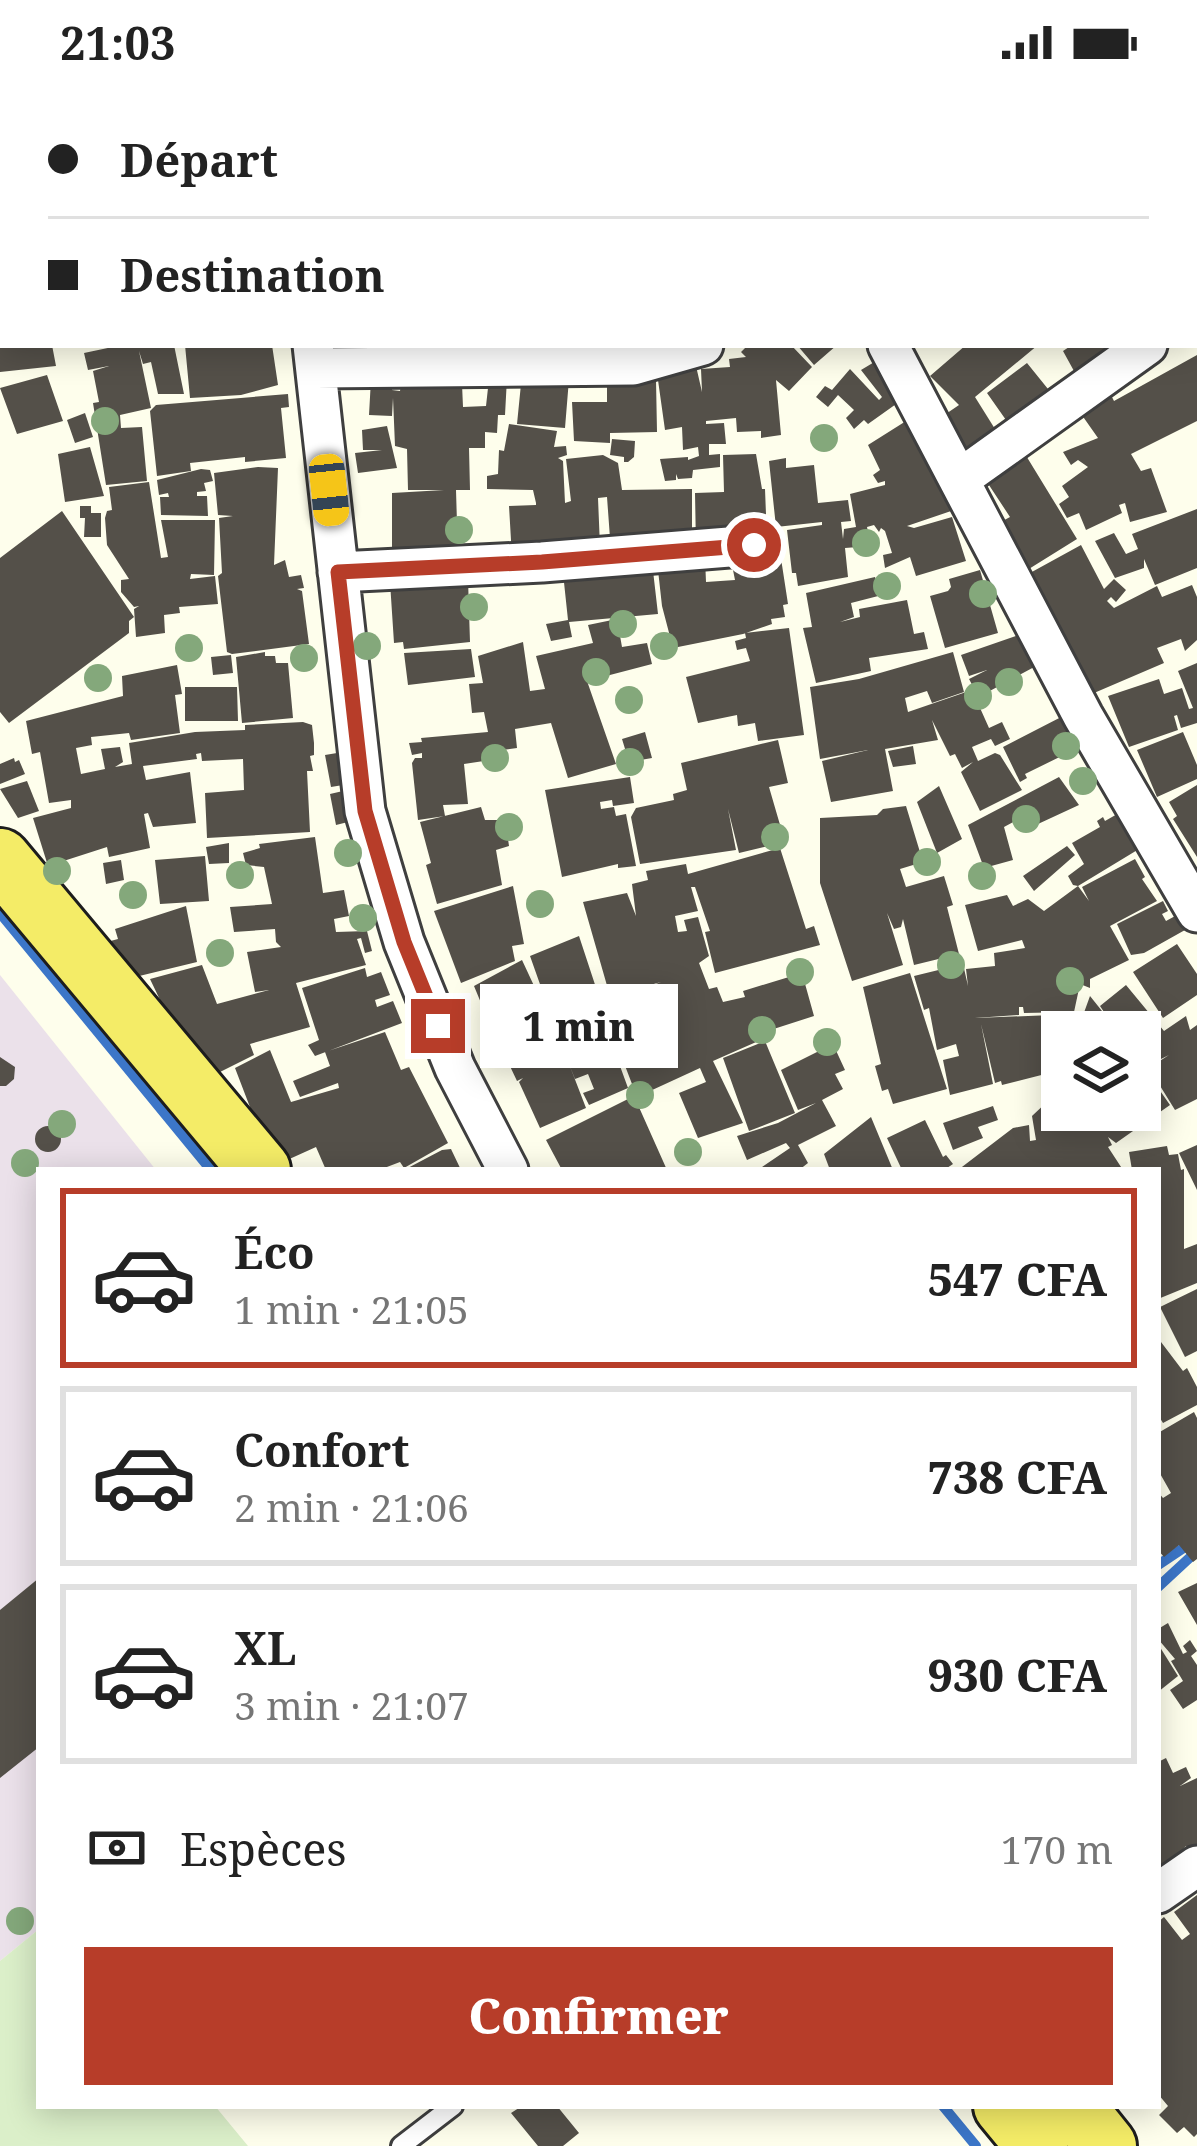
<!DOCTYPE html>
<html lang="fr">
<head>
<meta charset="utf-8">
<style>
  :root { --surface:#fff; --page:#f2f2f2; --text:#222; --muted:#767676; --line:#e0e0e0; --accent:#b73d29 }
  body { margin:0; font-family:"Noto Serif",serif; background:var(--page); color:var(--text); height:100vh; display:flex; flex-direction:column; font-size:45px; white-space:nowrap }
  * { box-sizing:border-box; margin:0 }
  p { font-size:39px; color:var(--muted) }
  .icon { flex:none; width:66px; height:66px; fill:none; stroke:currentColor; stroke-width:2; stroke-linecap:round; stroke-linejoin:round }
  .map { position:relative; flex:1; overflow:hidden }
  .side { position:absolute; left:36px; top:1083px; width:1125px; height:942px; display:flex; flex-direction:column; background:var(--surface); border-radius:0px; box-shadow:0 6px 30px #0003 }
  .side>* { flex:none }
  .guide { position:absolute; left:0px; top:0px; width:1197px; height:264px; box-shadow:0 6px 30px #0003; display:grid; align-content:center; height:264px; padding:0 48px; background:var(--surface) }
  .buttons { position:absolute; left:1041px; top:927px; display:grid; gap:24px }
  .buttons a { display:grid; place-items:center; width:120px; height:120px; border-radius:0px; background:var(--surface); box-shadow:0 6px 30px #0003; font-size:60px }
  .end { position:absolute; width:54px; height:54px; margin:-27px; border:15px solid #b73d29; background:#fff; box-shadow:0 0 0 6px #fff }
  .from { border-radius:50% }
  .bubble { position:absolute; height:84px; border-radius:0px; background:var(--surface); box-shadow:0 6px 30px #0003; font-size:39px; font-weight:800; line-height:84px; text-align:center }
  .car { position:absolute; width:36px; height:72px; margin:-36px -18px; border-radius:15px; box-shadow:0 0 9px 3px #0007; background:linear-gradient(#f5c518 24%,#345 0 40%,#f5c518 0 76%,#345 0 86%,#f5c518 0) }
  .guide b { display:flex; align-items:center; gap:42px; height:114px; font-size:45px }
  .guide b+b { border-top:3px solid var(--line) }
  .guide i { width:30px; height:30px; background:var(--text) }
  ul { padding:21px 0 0; list-style:none }
  li { display:flex; align-items:center; gap:36px; height:180px; margin:0 24px 18px; padding:0 24px; border:6px solid var(--line); border-radius:0px }
  li div { flex:1 }
  li b { display:block; font-size:45px }
  li em { font-style:normal; font-weight:800 }
  li.selected { border-color:var(--accent) }
  li>.icon { width:108px; height:108px; stroke-width:1.5 }
  .pay { display:flex; align-items:center; gap:30px; height:132px; padding:0 48px; font-size:45px }
  .pay p { margin-inline-start:auto }
  .action { display:flex; gap:24px; margin-top:auto; padding:24px 48px }
  .action a { flex:1; height:138px; border-radius:0px; background:var(--accent); color:#fff; font-size:48px; font-weight:800; line-height:138px; text-align:center }
  .status { display:flex; justify-content:space-between; align-items:center; height:84px; padding:0 60px; background:var(--surface); direction:ltr }
  .status svg { height:33px; fill:currentColor }
  .map>svg:first-child { display:block }
  .industrial { fill:#ebe1ea }
  .pitch { fill:#dbefc9 }
  .lines { fill:none; stroke-linecap:round; stroke-linejoin:round }
  .stream { stroke:#3c76c8; stroke-width:10 }
  .building { fill:#545049 }
  .service-casing { stroke:#3f3f3f; stroke-width:24 }
  .minor-casing { stroke:#3f3f3f; stroke-width:45 }
  .primary-casing { stroke:#1d1d1d; stroke-width:66 }
  .service { stroke:#fff; stroke-width:18 }
  .minor { stroke:#fff; stroke-width:39 }
  .primary { stroke:#f4ec67; stroke-width:60 }
  .tree { fill:#84a87b }
  .route { stroke:#b73d29; stroke-width:15 }
</style>
</head>
<body>
<div class="status"><b>21:03</b><svg viewBox="0 0 49 12"><path d="M0 12V9h3v3zM5 12V6h3v6zM10 12V3h3v9zM15 12V0h3v12zM26 1h20v11H26zM47 4h2v5h-2z"/></svg></div>
<div class="map">
<svg width="1197" height="2062" viewBox="0 0 1197 2062">
  <rect width="100%" height="100%" fill="#fefeec"/>
  <path class="industrial" d="M0,891L156,1086H39V1845L0,1877Z"/>
  <path class="pitch" d="M39,1845V2022H215L248,2062H0V1877Z"/>
  <g class="lines">
    <path class="stream" d="M0,829L211,1086
      M1158,1481L1197,1455
      M1158,1503L1197,1467
      M943,2022L976,2062"/>
  </g>
  <path class="building" d="M0,261H52L56,282L0,288Z
    M122,261H174L184,310H158L151,278L143,280L139,267L151,324L120,331L121,344L142,343L147,397L106,401L93,319L99,318L93,287L109,282L88,286L84,269Z
    M185,261H272L278,301L241,311L190,314Z
    M748,261H791L812,283L789,307L776,296L781,351L761,354V347L737,348L736,334L706,337V340L724,339L726,360H709V371L720,370V383L693,386L692,394L678,395L676,390V396L665,397L660,375L688,373V376L699,372L698,363L683,366L682,343L665,346L657,289L696,282L702,308L701,285L730,283L729,275L746,273L741,268Z
    M797,261H837L814,281Z
    M966,261H1038L975,313L1000,353L964,377L937,336L959,321L930,292Z
    M1072,261H1104L1114,275L1080,298L1063,267Z
    M1197,271V337L1131,370L1141,387L1151,384L1167,428L1130,438L1125,419L1119,421L1122,429L1086,446L1079,429L1067,434L1059,420L1069,413L1062,402L1088,383L1078,376L1071,381L1063,368L1098,354L1079,327L1109,307L1114,317Z
    M881,274L906,313L868,340L864,336L854,345L846,334L854,326L838,311L828,323L816,313L825,302L832,306L850,285L879,316L882,313L861,286Z
    M1027,279L1048,305L1063,296L1068,308L1013,346L987,309Z
    M522,290L569,295L565,344L517,340Z
    M47,291L63,337L17,350L0,304Z
    M507,294L505,331H498L497,349L485,348V364H469L470,406H456L458,472L392,470V409L444,406H408L407,365L395,362L393,314L392,332L369,331L371,295L392,296V306L400,307L401,301L462,300L463,323L486,322L489,295Z
    M656,296L657,348L610,349V359L574,357L572,318H607V298Z
    M288,310L289,323L281,324L286,374L245,378V373L190,379L191,387L157,392L150,327L156,321Z
    M85,329L93,353L75,359L67,336Z
    M914,332L957,425L907,442L914,444L952,433L966,477L916,492L910,473L885,484L883,471L892,469L885,447L881,444L879,448L874,441L867,443L871,462L845,464L848,493L798,502L796,489H792L787,446L822,441V438L776,443L769,377L786,374V384L814,381L818,419L848,416L851,437L841,438L843,455L844,445L856,443L850,410L885,401V397L878,399L873,391L880,386L868,361Z
    M509,340L557,347L554,363L566,362L567,371L558,374L563,377L565,419L571,417L566,375L603,371L618,379L622,406L692,405V452L610,454L607,413L598,414L600,463L591,464L590,453L547,458L548,474L512,473L509,422L536,421V419L533,406L487,405V392L498,390L499,366L504,367Z
    M387,342L397,384L358,389L355,369L382,366H363L362,346Z
    M612,355L635,357L634,373L628,378H624V373L610,371Z
    M90,363L104,412L65,418L58,370Z
    M756,370L762,405H765L767,456L696,463L695,409L724,408L723,371Z
    M1025,370L1077,455L1024,488L997,440L1010,433L985,395Z
    M258,383L278,384L274,481L285,476L289,493L301,491L304,504L297,505L302,507L309,560L232,570L227,568L218,492L222,489L219,434L233,432L218,431L214,389Z
    M201,385L210,386L213,397L204,399L206,407L197,408V412H207L208,432L161,431L160,413H169L168,409L159,411L157,396Z
    M149,398L161,474L168,473L161,436H215L214,491L191,490L190,495L215,492L218,520L179,523L180,529L164,531L165,549L136,553L134,525L139,522L134,523L121,508V496L129,495L107,461L105,434L107,427L112,426L109,403Z
    M80,422H91V429H101V453H84L85,434H80Z
    M1197,425V484L1155,501L1144,475V484L1115,494L1095,457L1114,449L1126,470L1138,465L1132,450Z
    M62,427L134,533L129,537V549L9,639L0,628V474Z
    M1081,461L1104,505L1114,495L1126,506L1116,518L1111,513L1107,517L1114,524L1157,502L1162,513L1192,501L1197,513V556L1185,567L1181,555L1157,564L1164,579L1094,609L1076,572L1070,574L1030,489Z
    M780,468L788,520L783,521L785,533L771,535L772,540L743,550L673,564L662,522L657,477L705,474L706,498L735,496L731,476Z
    M652,478L658,530L569,538L572,553L551,557L546,540L568,536L563,489Z
    M980,486L998,549L945,564L930,512L948,507L951,503L949,495Z
    M875,493L877,500L883,498L886,510L851,519L854,533L840,538L860,533L859,525L907,516L914,550L924,548L928,565L869,574L871,587L816,599L803,544L812,543L806,509Z
    M468,495L470,558L404,565L403,558L394,559L390,498Z
    M617,535L622,563L647,559L652,580L587,597L616,680L568,694L551,639L515,645L517,664L495,667L497,675L464,680L468,720L443,721L445,732L418,736L412,679L415,674H422V669L412,671L409,659L422,658L421,654L488,648L484,628L472,629L469,600L483,599L478,572L523,558L530,607L545,605L536,572L593,559L588,541Z
    M789,544L804,651L758,657L755,639L738,642L737,631L698,639L686,593L750,577L746,564L737,566L735,557L746,554L745,549Z
    M1027,548L1051,574L986,609L984,606L977,610L969,595L987,586L969,592L961,571Z
    M471,565L475,593L408,601L404,569Z
    M265,568V572H275L276,579H288L293,634L242,639L236,573Z
    M953,568L964,608L932,619L927,607L905,614L908,628L972,606L989,644L1002,638L1010,655L995,662L991,655L972,663L978,677L995,669L1000,671L1022,706L980,727L961,688L973,678L962,684L955,670L950,672L932,636L938,656L885,665L893,707L831,718L822,677L868,666L820,675L810,603L859,595Z
    M231,571L233,589L213,591L211,573Z
    M1197,579V639L1181,644L1177,631L1174,632L1178,646L1129,663L1108,612L1159,595L1164,610L1182,604L1189,625L1193,624L1178,587Z
    M177,581L182,610L175,611L180,649L131,656L129,649L91,653L92,661L76,664L81,690L105,685L101,665L120,663L123,678L115,683L132,680L129,659L195,648L245,646V641L303,638L312,641L314,659V671L310,672L313,687H307L310,748L207,754L205,709L244,706L243,675L202,677L201,669L196,670L197,675L143,682L146,696L190,688L196,739L153,743L148,729L144,730L150,764L109,773L107,763L48,782L33,734L71,724V716L49,719L40,668L32,670L26,637L123,612L122,592Z
    M185,603H237L238,637H185Z
    M1067,630L1082,662L1025,690L1027,694L1020,698L1003,663Z
    M645,648L652,674L629,678L622,655Z
    M1183,648L1197,681V695L1157,713L1137,666Z
    M778,656L788,699L769,703L785,758L739,769L728,725L736,766L640,780L631,733L636,724L674,716L673,710L687,706L681,679Z
    M913,662L916,680L893,683L888,667Z
    M337,669L343,701L331,703L325,671Z
    M14,674L15,678L19,676L25,690L0,700V680Z
    M630,693L634,719L613,722L612,716L600,718L601,725L614,723L616,732L626,730L636,782L618,784V780L562,793L545,706Z
    M1059,693L1079,721L1025,746L1017,736L1004,743L1013,776L984,784L968,741Z
    M27,697L39,727L18,734L0,705Z
    M1197,701V773L1173,735L1177,732L1169,718Z
    M939,702L962,755L937,769L917,718Z
    M343,707L348,738L336,741L330,710Z
    M906,722L923,778L900,785L906,803L944,792L953,821L947,823L959,870L914,881L903,835L901,843L894,845L887,829L903,881L852,897L820,799V734L877,731L883,725Z
    M481,723L485,736H502L507,748L509,762L496,766L502,801L437,820L426,781L431,779L420,738Z
    M1119,729L1139,765L1078,802L1073,801L1068,792L1084,780L1072,759L1100,743L1097,737L1103,733L1105,737Z
    M315,753L323,809L344,806L349,832L334,835L336,848L367,847L372,867L365,869L361,854L357,855L366,881L296,899L310,943L250,960L254,971L214,991L176,937L172,941L150,895L202,881L217,920L269,906L255,908L247,868L281,863L276,858L275,845L234,848L230,823L272,820L264,783L246,781L243,769L260,764L259,760Z
    M229,759V779L209,780L206,763Z
    M1067,762L1075,771L1034,807L1023,792Z
    M780,764L806,845L814,842L820,861L715,889L705,848L710,847L695,803H691L698,827L675,832L678,848L687,847L684,836L698,833L709,872L699,879L709,905L717,903L723,918L745,913L743,907L802,889L814,932L761,949L763,955L713,977L743,1039L698,1054L679,1009L706,998L700,984L637,1013L609,940L617,937L610,917L661,898L610,912L583,818L627,809L636,832L632,800L648,796L646,787L686,780L688,790Z
    M205,772L209,817L160,820L155,776Z
    M1135,775L1145,793L1142,795L1157,817L1110,842L1129,876L1090,895V904L1080,900L1074,928L1024,929L1023,923H1019V931L975,934L1053,931L1057,948H1062L1061,986L1002,1001L1001,997L995,999L981,940L993,1000L950,1011L943,976L959,972L956,960L937,966L929,924L924,926L914,892L963,880L968,902L966,885L995,882L994,869L1025,864L1022,856L978,867L965,821L1007,811L1013,822L1028,815L1044,827L1078,802L1089,817L1082,803Z
    M121,776L124,796L106,800L103,779Z
    M513,802L524,860L512,862L515,877L461,899L434,827Z
    M1163,817L1168,827L1162,830L1166,837L1177,831L1185,846L1144,869L1131,871L1117,840Z
    M186,822L197,878L131,894L123,872L112,878L103,859L118,855L115,845Z
    M579,852L605,931L562,949L565,956L604,938L628,1004L589,1021L583,1009L594,1005L588,990L575,995L569,980L586,1024L540,1044L519,998L523,994L517,997L507,976L558,951L530,872Z
    M1177,860L1197,890V911L1163,934L1133,888Z
    M522,876L555,947L503,972L474,902Z
    M365,884L367,893L381,888L390,911L375,916L377,923L393,917L402,939L315,972L308,961L319,956L302,904Z
    M910,889L947,1005L893,1020L888,1005L882,1007L875,982L881,980L863,903Z
    M1126,901L1164,947L1186,932L1190,946L1197,941V1015L1175,1026L1149,984L1169,971L1149,981L1140,969V948H1077L1090,912L1110,937L1100,922Z
    M385,948L401,986L409,983L448,1059L404,1084L400,1078L379,1086H326L316,1063L285,1077L253,1031L235,984L270,966L291,1018L339,1004L338,999L300,1013L293,997L330,982L325,968Z
    M765,957L795,1029L749,1047L723,974Z
    M833,960L845,986L835,990L843,1005L822,1016L836,1042L798,1061L808,1079L799,1086L762,1083L790,1064L786,1059L747,1076L737,1052L778,1039L816,1019L798,1026L781,986Z
    M0,973L15,983L14,995L6,1002H0Z
    M1140,978L1170,1021L1116,1059L1108,1053L1112,1061L1108,1063L1123,1086H958L1013,1044L1029,1041L1030,1057L1036,1056L1032,1032L1049,1016L1056,1040L1074,1026H1140Z
    M634,1012L667,1086H562L546,1056Z
    M993,1022L998,1036L978,1043L983,1054L953,1066L943,1039Z
    M871,1033L893,1086H830L824,1070Z
    M925,1036L943,1073L946,1071L953,1080L944,1086H902L887,1054Z
    M35 1055a13 13 0 1 1 26 0a13 13 0 1 1-26 0Z
    M1197,1061V1106L1179,1069Z
    M1167,1062L1169,1071L1178,1070L1181,1086L1184,1085V1165L1197,1160V1199L1158,1215V1086H1132L1129,1068Z
    M451,1065L461,1086H404L442,1066Z
    M1197,1205V1267L1185,1273L1160,1223Z
    M1161,1258L1183,1287L1187,1284L1197,1303V1321L1163,1339L1158,1331Z
    M1194,1328L1197,1334V1475L1193,1478L1179,1461L1164,1473L1158,1466V1408L1163,1414L1171,1409L1158,1386V1349Z
    M39,1494V1663L0,1694V1526Z
    M1197,1499V1541L1178,1508Z
    M1168,1539L1183,1570L1187,1568L1183,1562L1190,1556L1197,1567L1191,1572L1197,1581V1616L1183,1625L1170,1606L1183,1597L1171,1577L1175,1575L1158,1555V1545Z
    M1158,1560L1178,1592L1158,1608Z
    M1166,1674L1173,1689L1186,1683L1191,1694L1180,1702L1197,1694V1768L1191,1771L1186,1762L1183,1765L1187,1772L1158,1795V1678Z
    M1197,1811V2050L1194,2053L1184,2043L1177,2049L1159,2031L1168,2022L1158,2010V1838L1164,1833L1182,1856L1190,1850L1174,1828Z
    M522,2022H557L579,2049L563,2062H538L511,2029Z"/>
  <g class="lines">
    <g class="service-casing">
      <path id="service" d="M401,2062L453,2022"/>
    </g>
    <g class="minor-casing">
      <path id="minor" d="M284,0V3
        M764,0L765,3
        M1048,3L1049,0
        M1194,227L1197,225
        M313,261L365,727L404,858L455,984L508,1086
        M888,261L1083,632L1197,828
        M316,284L633,281L703,261
        M961,394L1147,261
        M338,488L542,478L754,461
        M1158,1809L1197,1782"/>
    </g>
    <g class="primary-casing">
      <path id="primary" d="M0,775L260,1086
        M1004,2022L1037,2062
        M1074,2022L1106,2062"/>
    </g>
    <use href="#service" class="service"/>
    <use href="#minor" class="minor"/>
    <use href="#primary" class="primary"/>
  </g>
  <g class="tree">
    <circle cx="105" cy="337" r="14"/>
    <circle cx="824" cy="354" r="14"/>
    <circle cx="459" cy="446" r="14"/>
    <circle cx="866" cy="459" r="14"/>
    <circle cx="887" cy="502" r="14"/>
    <circle cx="983" cy="510" r="14"/>
    <circle cx="474" cy="523" r="14"/>
    <circle cx="623" cy="540" r="14"/>
    <circle cx="367" cy="562" r="14"/>
    <circle cx="664" cy="562" r="14"/>
    <circle cx="189" cy="564" r="14"/>
    <circle cx="304" cy="574" r="14"/>
    <circle cx="596" cy="588" r="14"/>
    <circle cx="98" cy="594" r="14"/>
    <circle cx="1009" cy="598" r="14"/>
    <circle cx="978" cy="612" r="14"/>
    <circle cx="629" cy="616" r="14"/>
    <circle cx="1066" cy="662" r="14"/>
    <circle cx="495" cy="674" r="14"/>
    <circle cx="630" cy="678" r="14"/>
    <circle cx="1083" cy="697" r="14"/>
    <circle cx="1026" cy="735" r="14"/>
    <circle cx="509" cy="743" r="14"/>
    <circle cx="775" cy="753" r="14"/>
    <circle cx="348" cy="769" r="14"/>
    <circle cx="927" cy="778" r="14"/>
    <circle cx="57" cy="787" r="14"/>
    <circle cx="240" cy="791" r="14"/>
    <circle cx="982" cy="792" r="14"/>
    <circle cx="133" cy="811" r="14"/>
    <circle cx="540" cy="820" r="14"/>
    <circle cx="363" cy="834" r="14"/>
    <circle cx="220" cy="869" r="14"/>
    <circle cx="951" cy="881" r="14"/>
    <circle cx="800" cy="888" r="14"/>
    <circle cx="1070" cy="897" r="14"/>
    <circle cx="762" cy="946" r="14"/>
    <circle cx="827" cy="958" r="14"/>
    <circle cx="640" cy="1011" r="14"/>
    <circle cx="62" cy="1040" r="14"/>
    <circle cx="688" cy="1068" r="14"/>
    <circle cx="25" cy="1079" r="14"/>
    <circle cx="20" cy="1837" r="14"/>
  </g>
  <g class="lines">
    <path class="route" d="M438,942L404,858L365,727L338,488L542,478L754,461"/>
  </g>
</svg>
<div class="buttons">
<a><svg class="icon" aria-label="layers" viewBox="0 0 24 24"><path d="M12 4l9 5-9 5-9-5zM3 14l9 5 9-5"/></svg></a>
</div>
<i class="end from" style="left:754px;top:461px"></i>
<i class="end" style="left:438px;top:942px"></i>
<div class="bubble" style="left:480px;top:900px;width:198px">1 min</div>
<i class="car" style="left:329px;top:406px;rotate:174deg"></i>
<div class="guide">
<b><i class="from"></i>Départ</b>
<b><i></i>Destination</b>
</div>
<section class="side">
<ul>
<li class="selected"><svg class="icon" aria-label="car" viewBox="0 0 24 24"><path d="M5 17H2v-5l4-1 3-4h7l3 4 3 1v5h-3M9 17h6M6 11h13"/><circle cx="7" cy="17" r="2"/><circle cx="17" cy="17" r="2"/></svg><div><b>Éco</b><p>1 min · 21:05</p></div><em>547 CFA</em></li>
<li><svg class="icon" aria-label="car" viewBox="0 0 24 24"><path d="M5 17H2v-5l4-1 3-4h7l3 4 3 1v5h-3M9 17h6M6 11h13"/><circle cx="7" cy="17" r="2"/><circle cx="17" cy="17" r="2"/></svg><div><b>Confort</b><p>2 min · 21:06</p></div><em>738 CFA</em></li>
<li><svg class="icon" aria-label="car" viewBox="0 0 24 24"><path d="M5 17H2v-5l4-1 3-4h7l3 4 3 1v5h-3M9 17h6M6 11h13"/><circle cx="7" cy="17" r="2"/><circle cx="17" cy="17" r="2"/></svg><div><b>XL</b><p>3 min · 21:07</p></div><em>930 CFA</em></li>
</ul>
<div class="pay"><svg class="icon" aria-label="cash" viewBox="0 0 24 24"><path d="M3 7h18v10H3z"/><circle cx="12" cy="12" r="2"/></svg>Espèces<p>170 m</p></div>
<div class="action"><a>Confirmer</a></div>
</section>
</div>
</body>
</html>
